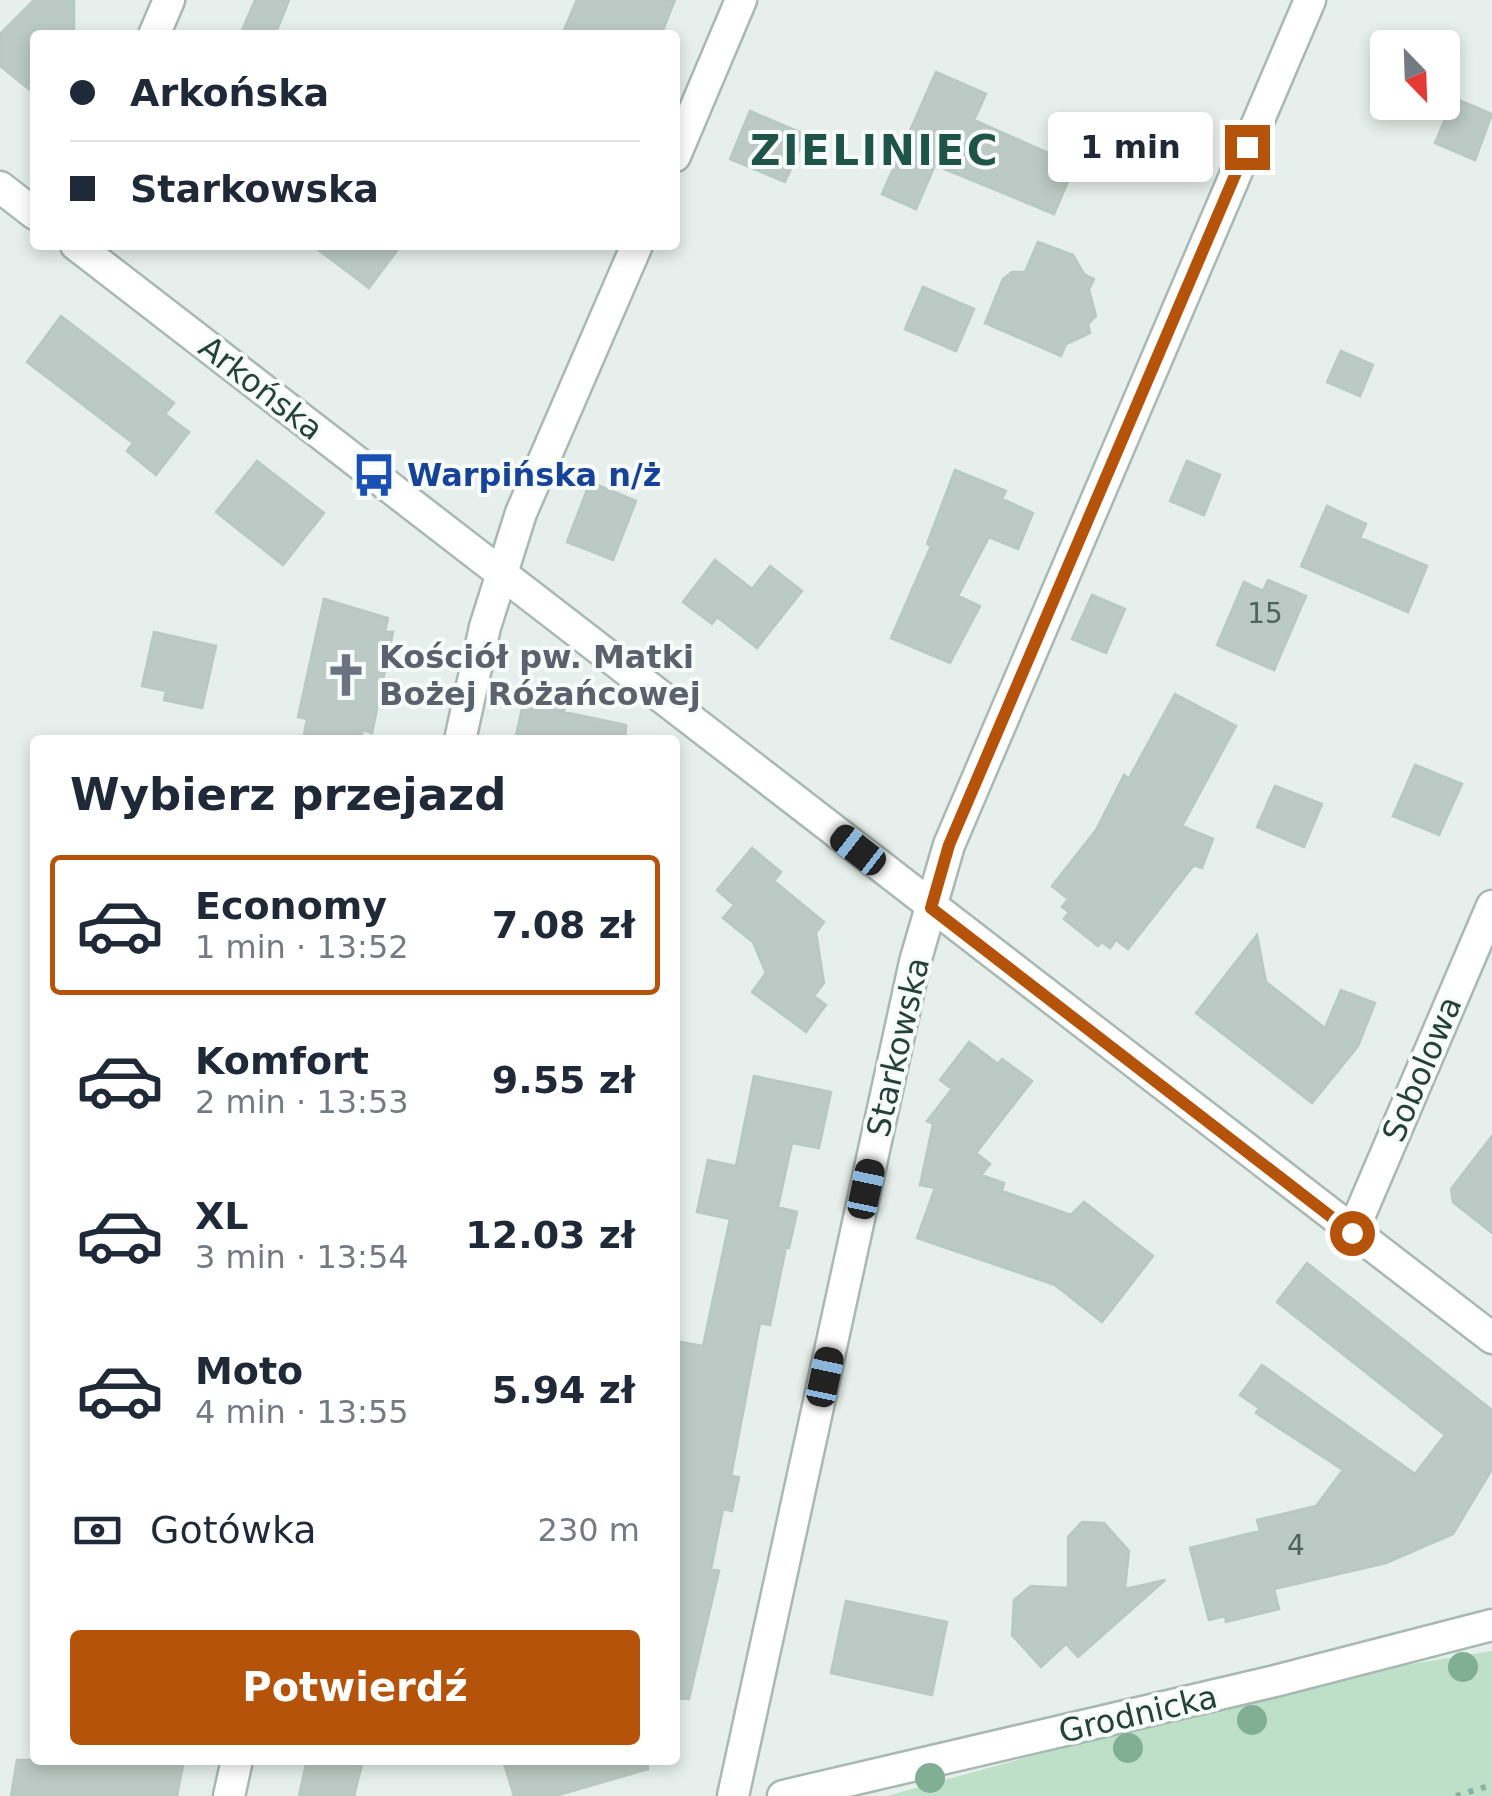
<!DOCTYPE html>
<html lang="pl">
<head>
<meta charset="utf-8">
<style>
  :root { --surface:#fff; --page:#f2f2f3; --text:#1f2937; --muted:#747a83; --line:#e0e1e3; --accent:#b45309 }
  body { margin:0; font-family:"DejaVu Sans",sans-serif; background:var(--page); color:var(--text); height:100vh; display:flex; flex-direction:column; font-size:38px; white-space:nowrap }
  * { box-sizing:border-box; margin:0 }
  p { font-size:32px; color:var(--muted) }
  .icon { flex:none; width:55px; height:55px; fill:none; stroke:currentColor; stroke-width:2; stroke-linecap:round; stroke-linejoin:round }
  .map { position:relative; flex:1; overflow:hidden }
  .details { position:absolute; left:30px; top:735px; width:650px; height:1030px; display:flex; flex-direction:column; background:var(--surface); border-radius:10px; box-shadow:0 5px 15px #0003 }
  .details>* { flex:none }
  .hud { position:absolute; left:30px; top:30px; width:650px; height:220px; border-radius:10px; box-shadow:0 5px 15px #0003; display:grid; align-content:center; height:220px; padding:0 40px; background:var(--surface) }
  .needle { width:65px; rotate:157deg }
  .controls { position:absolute; left:1370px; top:30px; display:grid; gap:20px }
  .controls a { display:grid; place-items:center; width:90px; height:90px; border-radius:10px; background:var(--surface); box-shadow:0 5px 15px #0003; font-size:50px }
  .end { position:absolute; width:45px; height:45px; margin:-22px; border:12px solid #b45309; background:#fff; box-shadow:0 0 0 5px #fff }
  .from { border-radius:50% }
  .bubble { position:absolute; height:70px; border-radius:10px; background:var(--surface); box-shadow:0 5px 15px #0003; font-size:32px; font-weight:600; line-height:70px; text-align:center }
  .car { position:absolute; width:30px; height:60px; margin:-30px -15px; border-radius:12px; box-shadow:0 0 8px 2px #0007; background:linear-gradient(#222 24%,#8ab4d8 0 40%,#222 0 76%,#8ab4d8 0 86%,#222 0) }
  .hud b { display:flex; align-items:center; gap:35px; height:95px; font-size:38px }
  .hud b+b { border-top:2px solid var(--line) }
  .hud i { width:25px; height:25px; background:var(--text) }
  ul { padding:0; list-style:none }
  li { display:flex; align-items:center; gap:30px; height:140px; margin:0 20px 15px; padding:0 20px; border:5px solid transparent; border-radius:10px }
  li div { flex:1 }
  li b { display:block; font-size:38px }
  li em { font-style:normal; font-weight:600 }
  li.active { border-color:var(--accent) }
  li>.icon { width:90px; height:90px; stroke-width:1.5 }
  h2 { padding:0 40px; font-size:45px; line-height:120px }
  .pay { display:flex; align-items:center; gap:25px; height:110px; padding:0 40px; font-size:38px }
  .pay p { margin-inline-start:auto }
  .cta { display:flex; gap:20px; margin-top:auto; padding:20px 40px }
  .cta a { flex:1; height:115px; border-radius:10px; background:var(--accent); color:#fff; font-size:40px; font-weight:600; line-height:115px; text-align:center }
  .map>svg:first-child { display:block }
  .green { fill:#bfe0c8 }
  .building { fill:#bbcac4; stroke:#b8c9c2; stroke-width:2.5 }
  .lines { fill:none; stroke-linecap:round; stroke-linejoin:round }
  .minor-casing { stroke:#a8b8b2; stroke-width:35 }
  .path { stroke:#86b3a5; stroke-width:6; stroke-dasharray:5 8; stroke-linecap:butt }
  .minor { stroke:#fff; stroke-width:30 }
  .tree { fill:#80af93 }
  .route { stroke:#b45309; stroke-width:12 }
  .labels { text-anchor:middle; stroke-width:8; stroke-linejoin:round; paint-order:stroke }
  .number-label { font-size:28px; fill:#4a645c }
  .street-label { font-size:32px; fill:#24423a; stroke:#f7fbf9 }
  .transit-label { font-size:32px; font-weight:bold; fill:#164399; stroke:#f7fbf9; text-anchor:start }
  .worship-label { font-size:32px; font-weight:bold; fill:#5b616d; stroke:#f7fbf9; text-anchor:start }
  .district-label { font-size:42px; font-weight:bold; letter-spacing:2.5px; fill:#1f5548; stroke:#f7fbf9 }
</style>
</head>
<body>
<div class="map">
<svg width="1492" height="1796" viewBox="0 0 1492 1796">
  <rect width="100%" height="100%" fill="#e6efeb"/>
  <path class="green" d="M1492,1651V1796H887L1294,1683Z"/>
  <path class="building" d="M34,0H74V35H35V94L0,66V34Z
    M255,0H289L275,35H240Z
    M577,0H675L661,35H562Z
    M936,72L986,94L974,120L1075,165L1054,214L935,165L916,209L882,194Z
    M1454,98L1492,114L1475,160L1435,143Z
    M750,111L806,135L785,182L730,159Z
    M1038,242L1073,255L1084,274L1094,279L1089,290L1096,316L1088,324L1090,333L1066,344L1061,356L985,323L1003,279L1012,272H1025Z
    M312,245H401L369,288Z
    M923,287L974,309L956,351L905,329Z
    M61,316L174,403L165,414L189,432L156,475L127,451L133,443L27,362Z
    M1341,351L1373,365L1360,396L1327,382Z
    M257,461L324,513L283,565L216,512Z
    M1187,461L1220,475L1204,515L1170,501Z
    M955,470L1006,491L1002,499L1033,513L1018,549L989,537L958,596L980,606L950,663L891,638L931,546L927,544Z
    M590,482L636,501L613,560L567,542Z
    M1327,506L1366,524L1360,538L1427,566L1408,612L1301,566Z
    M715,560L752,589L770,566L802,591L757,648L717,617L712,624L683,602Z
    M1268,580L1306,596L1274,670L1217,645L1244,582L1263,591Z
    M1092,595L1125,609L1106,653L1072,639Z
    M324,599L388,618L385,632H393L372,733L363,730L361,740H303L307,719L298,717Z
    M154,632L216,646L202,708L164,700L166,691L142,686Z
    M532,687L568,695L564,712L626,725L625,740H515L523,704L529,705Z
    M1175,694L1236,726L1182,826L1213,839L1202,868L1194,865L1128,949L1116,940L1110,948L1102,942L1098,946L1064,919L1069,912L1062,907L1068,899L1052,886L1096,830L1124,775L1129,778Z
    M1415,765L1462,784L1439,835L1393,816Z
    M1275,786L1322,804L1304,847L1257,827Z
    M752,848L781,872L774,881L824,922L816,933L824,983L814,996L826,1005L806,1032L752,992L766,973L753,942L723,918L734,905L717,890Z
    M1257,935L1266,982L1325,1028L1341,990L1375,1003L1358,1046L1312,1103L1196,1013Z
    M969,1042L998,1064L1002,1059L1032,1081L976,1153L990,1164L981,1175L1004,1183L1002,1191L1071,1215L1084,1202L1153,1256L1102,1322L1055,1285L917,1238L935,1188L920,1185L933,1124L927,1121L952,1089L940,1080Z
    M754,1076L831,1092L819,1148L792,1143L778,1207L797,1212L789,1248L786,1247L770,1325L760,1323L731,1476L739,1477L732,1511L723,1509L711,1569L719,1571L689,1699L675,1698V1341L703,1346L730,1219L697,1212L708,1160L736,1166Z
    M1492,1136V1233L1453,1202L1451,1189Z
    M1307,1263L1492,1410V1469L1453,1534L1386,1563L1274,1589L1279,1609L1226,1622L1225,1616L1209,1620L1190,1548L1260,1531L1257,1520L1316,1506L1343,1470L1256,1413L1259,1408L1240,1395L1262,1365L1415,1474L1445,1435L1277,1302Z
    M1082,1522L1104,1523L1129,1551L1125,1589L1165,1580L1078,1657L1066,1644L1041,1667L1012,1635L1014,1600L1031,1586L1068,1588V1537Z
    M846,1601L947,1622L932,1695L831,1673Z
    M17,1760H184L177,1796H11Z
    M307,1760H363L354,1796H299Z
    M503,1760H647L648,1769L555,1796H514Z"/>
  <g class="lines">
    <g class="minor-casing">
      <path id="minor" d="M154,35L169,0
        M675,156L741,0
        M0,187L35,214
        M76,245L1492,1338
        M460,740L485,627L521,513L637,245
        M1352,1233L1492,906
        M229,1796L237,1760
        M733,1796L915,962L949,845L1310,0
        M783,1796L1275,1681L1492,1625"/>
    </g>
    <path class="path" d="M1456,1796L1492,1785"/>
    <use href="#minor" class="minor"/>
  </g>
  <g class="tree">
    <circle cx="1463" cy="1667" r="15"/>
    <circle cx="1252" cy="1720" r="15"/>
    <circle cx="1128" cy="1748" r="15"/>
    <circle cx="930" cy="1778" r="15"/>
  </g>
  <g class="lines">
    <path class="route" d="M1247,147L949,845L931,908L1352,1233"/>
  </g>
  <defs>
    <g id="bus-bare" transform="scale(3.45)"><path d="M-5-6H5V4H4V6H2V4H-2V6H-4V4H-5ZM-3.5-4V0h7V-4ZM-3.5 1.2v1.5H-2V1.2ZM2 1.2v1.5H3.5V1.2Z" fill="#1a4fb4" stroke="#f7fbf9" stroke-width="2.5" paint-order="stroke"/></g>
    <g id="church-bare" transform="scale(3.45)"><path d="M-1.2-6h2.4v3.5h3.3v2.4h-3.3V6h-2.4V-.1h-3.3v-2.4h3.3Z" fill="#6b7280" stroke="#f7fbf9" stroke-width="2.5" paint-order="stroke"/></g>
  </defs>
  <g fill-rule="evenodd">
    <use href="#bus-bare" x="374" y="475"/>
    <use href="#church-bare" x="346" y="675"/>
  </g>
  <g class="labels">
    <g class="number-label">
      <text x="1265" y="623">15</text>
      <text x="1296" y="1555">4</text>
    </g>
    <g class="street-label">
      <text transform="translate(261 388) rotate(38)" y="11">Arkońska</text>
      <text transform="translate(898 1047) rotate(-77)" y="11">Starkowska</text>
      <text transform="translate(1422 1069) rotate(-67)" y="11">Sobolowa</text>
      <text transform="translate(1138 1714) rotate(-13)" y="11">Grodnicka</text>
    </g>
    <g class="transit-label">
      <text x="407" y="486">Warpińska n/ż</text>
    </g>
    <g class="worship-label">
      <text x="379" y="668">Kościół pw. Matki<tspan x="379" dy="37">Bożej Różańcowej</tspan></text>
    </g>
    <g class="district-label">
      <text x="875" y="165">ZIELINIEC</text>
    </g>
  </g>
</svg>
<div class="controls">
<a><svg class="needle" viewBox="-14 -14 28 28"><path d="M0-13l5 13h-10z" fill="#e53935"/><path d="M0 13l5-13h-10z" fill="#747a83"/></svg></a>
</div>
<i class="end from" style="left:1352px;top:1233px"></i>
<i class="end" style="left:1247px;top:147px"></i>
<div class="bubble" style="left:1048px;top:112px;width:165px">1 min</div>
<i class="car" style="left:858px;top:850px;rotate:308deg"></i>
<i class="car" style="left:866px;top:1189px;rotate:12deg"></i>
<i class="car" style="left:825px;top:1377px;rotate:12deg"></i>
<div class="hud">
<b><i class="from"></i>Arkońska</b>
<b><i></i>Starkowska</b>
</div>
<section class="details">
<h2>Wybierz przejazd</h2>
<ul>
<li class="active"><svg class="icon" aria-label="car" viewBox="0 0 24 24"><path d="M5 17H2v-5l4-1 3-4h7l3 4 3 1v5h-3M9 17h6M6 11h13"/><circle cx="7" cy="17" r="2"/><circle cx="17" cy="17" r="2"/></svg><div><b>Economy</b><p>1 min · 13:52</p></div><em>7.08 zł</em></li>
<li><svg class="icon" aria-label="car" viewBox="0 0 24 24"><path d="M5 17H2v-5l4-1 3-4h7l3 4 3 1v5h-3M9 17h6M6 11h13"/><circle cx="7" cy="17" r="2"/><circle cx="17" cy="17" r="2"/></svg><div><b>Komfort</b><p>2 min · 13:53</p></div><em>9.55 zł</em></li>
<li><svg class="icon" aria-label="car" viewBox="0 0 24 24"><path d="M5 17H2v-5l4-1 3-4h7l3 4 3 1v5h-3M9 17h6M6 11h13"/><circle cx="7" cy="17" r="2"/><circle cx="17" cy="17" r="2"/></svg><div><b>XL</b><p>3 min · 13:54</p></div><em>12.03 zł</em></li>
<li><svg class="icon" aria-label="car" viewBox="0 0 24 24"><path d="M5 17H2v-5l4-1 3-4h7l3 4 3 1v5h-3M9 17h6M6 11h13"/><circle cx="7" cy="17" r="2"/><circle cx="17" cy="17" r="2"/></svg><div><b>Moto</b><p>4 min · 13:55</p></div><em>5.94 zł</em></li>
</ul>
<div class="pay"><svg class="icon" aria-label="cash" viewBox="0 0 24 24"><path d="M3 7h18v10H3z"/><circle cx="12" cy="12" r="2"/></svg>Gotówka<p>230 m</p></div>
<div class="cta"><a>Potwierdź</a></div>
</section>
</div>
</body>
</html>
